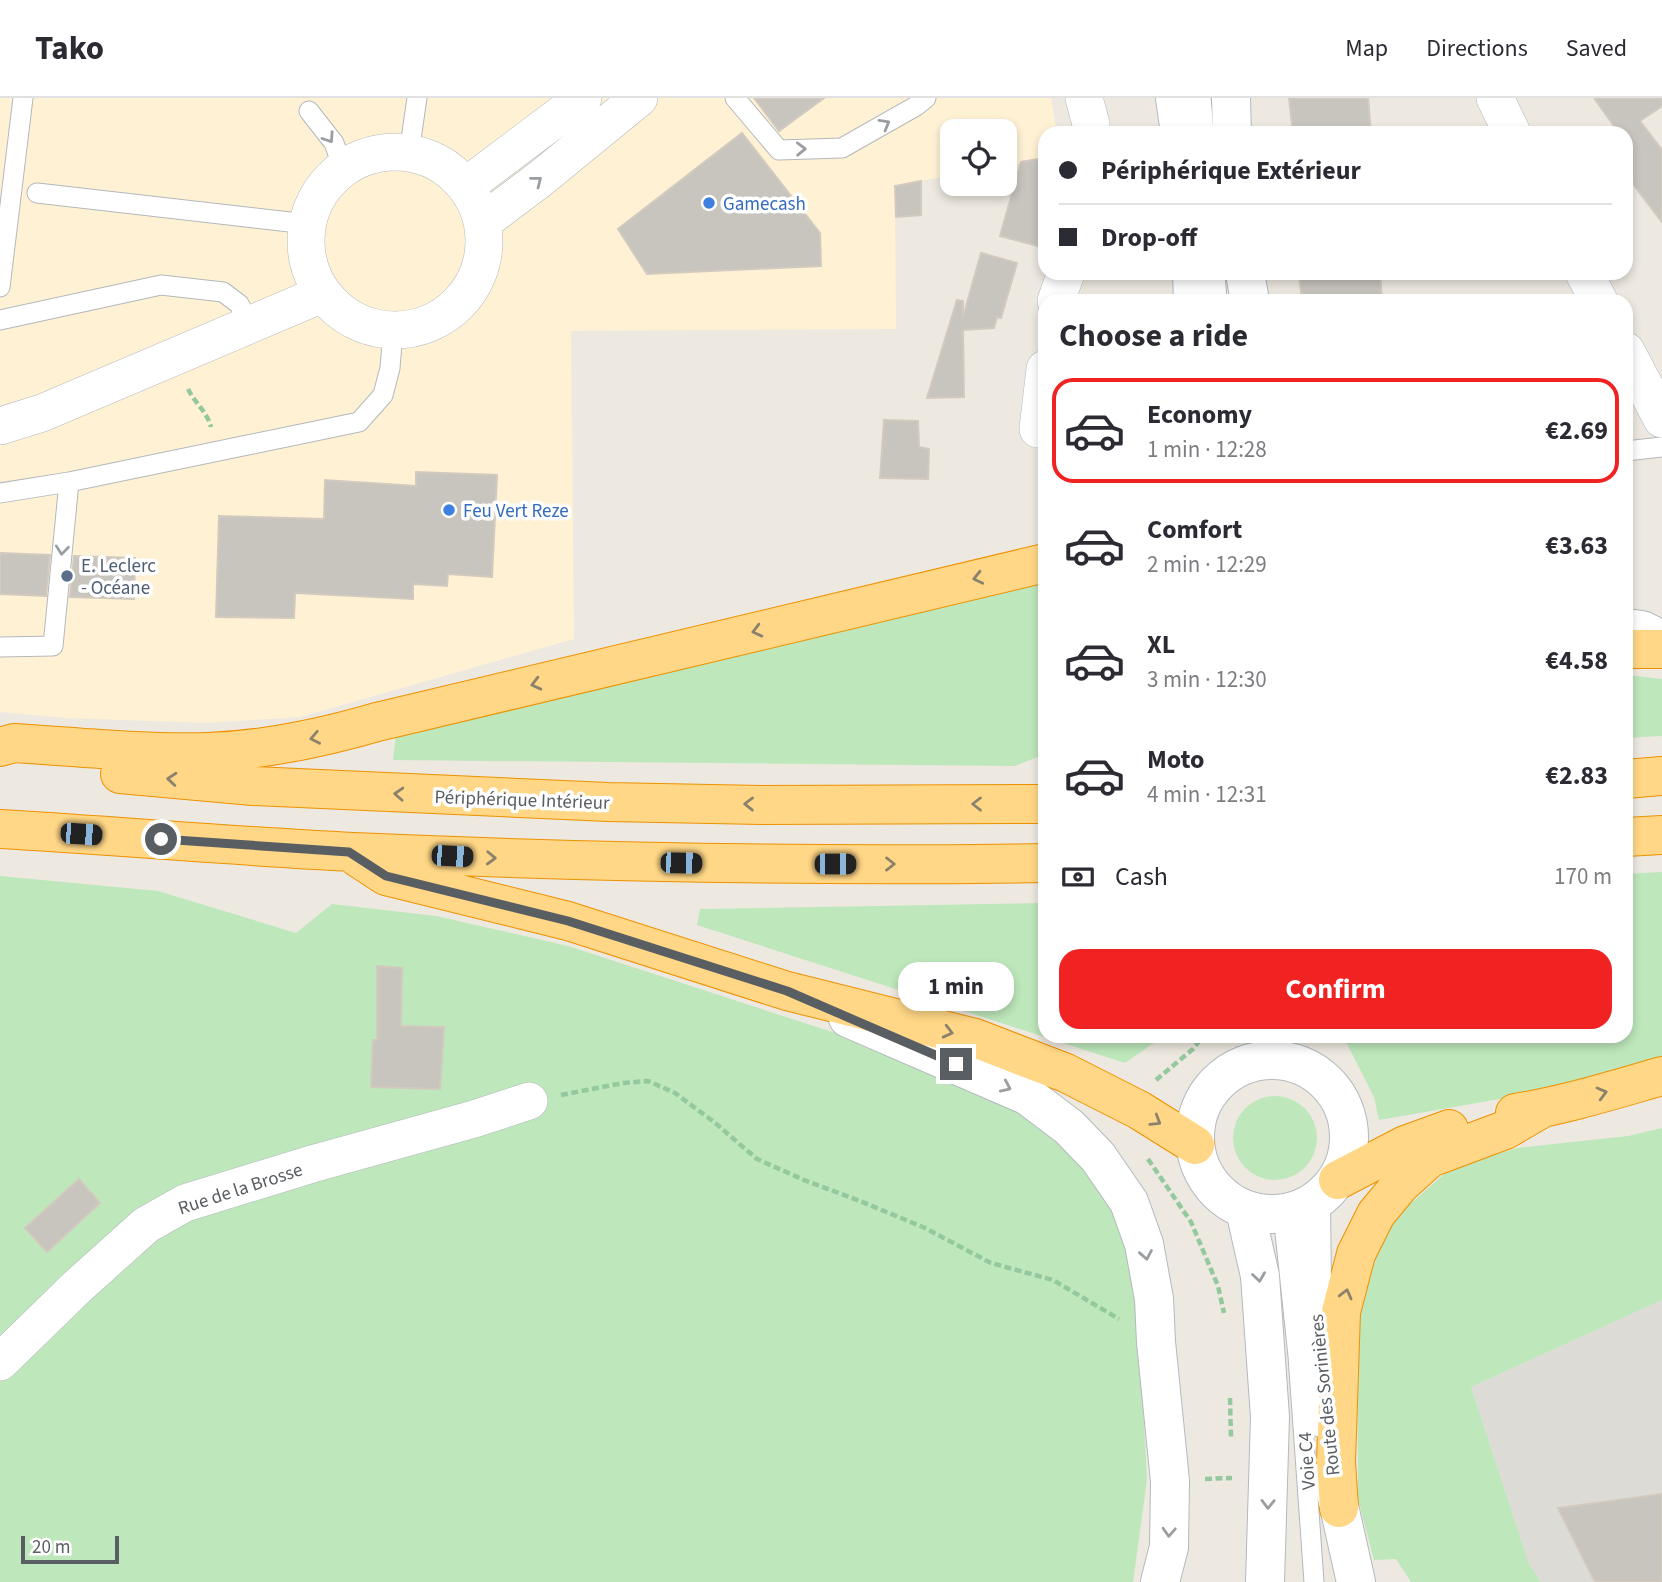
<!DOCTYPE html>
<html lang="en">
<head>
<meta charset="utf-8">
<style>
  :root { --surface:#fff; --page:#f7f7f7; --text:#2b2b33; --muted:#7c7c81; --line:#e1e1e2; --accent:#f12222 }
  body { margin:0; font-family:"Source Sans 3",sans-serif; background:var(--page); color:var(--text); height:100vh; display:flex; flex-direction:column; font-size:26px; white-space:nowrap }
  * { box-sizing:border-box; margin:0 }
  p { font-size:23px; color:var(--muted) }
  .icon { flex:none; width:38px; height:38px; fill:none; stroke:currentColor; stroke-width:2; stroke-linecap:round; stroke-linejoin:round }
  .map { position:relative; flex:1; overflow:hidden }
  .drawer { position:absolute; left:1038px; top:196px; width:595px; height:749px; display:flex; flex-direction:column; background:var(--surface); border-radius:21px; box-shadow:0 4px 10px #0003 }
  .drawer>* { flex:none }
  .guide { position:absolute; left:1038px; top:28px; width:595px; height:154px; border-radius:21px; box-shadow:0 4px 10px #0003; display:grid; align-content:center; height:154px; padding:0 21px; background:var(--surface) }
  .controls { position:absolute; left:940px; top:21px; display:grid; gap:14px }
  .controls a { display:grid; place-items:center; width:77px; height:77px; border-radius:14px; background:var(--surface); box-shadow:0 4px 10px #0003; font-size:35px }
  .scale { position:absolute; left:21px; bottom:18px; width:98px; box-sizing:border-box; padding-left:7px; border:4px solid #595e62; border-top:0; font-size:19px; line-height:24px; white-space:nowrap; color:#595e62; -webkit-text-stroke:5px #fff; paint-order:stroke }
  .end { position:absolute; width:32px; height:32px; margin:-16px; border:9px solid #595e62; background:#fff; box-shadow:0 0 0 4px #fff }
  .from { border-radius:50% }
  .bubble { position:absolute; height:49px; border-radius:21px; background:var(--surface); box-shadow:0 4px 10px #0003; font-size:23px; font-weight:700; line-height:49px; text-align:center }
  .car { position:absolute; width:21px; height:42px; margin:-21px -10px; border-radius:9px; box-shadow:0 0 5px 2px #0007; background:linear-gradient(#222 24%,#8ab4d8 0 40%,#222 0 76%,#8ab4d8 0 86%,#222 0) }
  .guide b { display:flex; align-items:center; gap:24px; height:66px; font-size:26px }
  .guide b+b { border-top:2px solid var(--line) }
  .guide i { width:18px; height:18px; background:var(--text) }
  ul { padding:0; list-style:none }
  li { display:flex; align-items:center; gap:21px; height:105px; margin:0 14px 10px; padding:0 7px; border:4px solid transparent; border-radius:21px }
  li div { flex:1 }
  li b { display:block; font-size:26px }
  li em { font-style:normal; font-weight:700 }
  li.selected { border-color:var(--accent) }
  li>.icon { width:63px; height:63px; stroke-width:1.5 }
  h2 { padding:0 21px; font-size:32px; line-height:84px }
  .pay { display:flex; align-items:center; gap:18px; height:77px; padding:0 21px; font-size:26px }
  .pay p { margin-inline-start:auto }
  .primary-button { display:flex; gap:14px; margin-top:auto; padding:14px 21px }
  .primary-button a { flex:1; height:80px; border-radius:21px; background:var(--accent); color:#fff; font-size:28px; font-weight:700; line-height:80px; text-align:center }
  header { display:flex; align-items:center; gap:42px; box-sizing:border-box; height:98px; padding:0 35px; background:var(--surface); border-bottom:2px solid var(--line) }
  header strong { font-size:33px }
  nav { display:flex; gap:38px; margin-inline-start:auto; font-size:24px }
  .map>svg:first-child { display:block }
  .commercial { fill:#fff1d4 }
  .industrial { fill:#dddbd5 }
  .green { fill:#bee7bb }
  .building { fill:#c8c4be; stroke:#d2cabf; stroke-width:2 }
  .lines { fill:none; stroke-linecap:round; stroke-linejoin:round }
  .lane-casing { stroke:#b3b8bc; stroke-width:21 }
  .street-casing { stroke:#b3b8bc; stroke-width:38 }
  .secondary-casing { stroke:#b4b9be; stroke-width:40 }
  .highway-casing { stroke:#ee9100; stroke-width:40 }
  .path { stroke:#94c89e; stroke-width:4.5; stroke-dasharray:7 3.5; stroke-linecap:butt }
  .lane { stroke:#fff; stroke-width:19 }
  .street { stroke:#fff; stroke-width:37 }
  .secondary { stroke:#fff; stroke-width:38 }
  .highway { stroke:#ffd786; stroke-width:38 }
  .oneway { stroke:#9b9ea1 }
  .oneway2 { stroke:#8b826d }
  .route { stroke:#595e62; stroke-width:9 }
  .shop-dot { fill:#3f7fe0; stroke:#fff; stroke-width:2.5 }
  .service-dot { fill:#5c6f8a; stroke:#fff; stroke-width:2.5 }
  .labels { text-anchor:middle; stroke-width:7; stroke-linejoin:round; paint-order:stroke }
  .shop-label { font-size:19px; fill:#366cbe; stroke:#fff; text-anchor:start }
  .service-label { font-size:19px; fill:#4e5e75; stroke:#fff; text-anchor:start }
  .street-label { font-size:19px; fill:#595e62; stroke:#fff }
</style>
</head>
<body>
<header>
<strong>Tako</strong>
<nav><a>Map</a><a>Directions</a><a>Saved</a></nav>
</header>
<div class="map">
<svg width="1662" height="1484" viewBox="0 0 1662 1484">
  <rect width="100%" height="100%" fill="#ede9e0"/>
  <path class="commercial" d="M0,0H1051L1057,35H1045V60L1005,68L1004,33H952V77L895,88L896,231L571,233L574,541L300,619L207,625L66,620L0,614Z"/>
  <path class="industrial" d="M1662,1202V1484H1541L1529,1466L1471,1289Z"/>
  <path class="green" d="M1045,482V656L1015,668L393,662L396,636Z
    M1626,577L1662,581V638L1626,640Z
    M1662,774V965L1558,991L1379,1022L1374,999L1343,938H1626V776Z
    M0,778L158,793L296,835L332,806L436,818L568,848L906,958L1036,1016L1125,1120L1138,1203L1147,1382L1133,1484H0Z
    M1045,805V938H1162L1161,940L1125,965L697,827L700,811Z
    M1233 1040a42 42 0 1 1 84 0a42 42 0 1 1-84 0Z
    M1662,1030V1202L1471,1289L1529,1466L1541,1484H1411L1396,1461L1374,1462L1358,1401L1357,1217L1365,1160L1393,1121L1450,1071L1517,1050L1628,1038Z"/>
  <path class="building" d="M754,0H824L779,33Z
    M1289,0H1368L1371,35H1293Z
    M1594,0H1662V8L1640,23L1662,52V124L1626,77V35H1619Z
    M742,35L820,135L821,168L647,176L618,131Z
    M1045,60V150L1000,138L1021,64Z
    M921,83V117L896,119L895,88Z
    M981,155L1017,165L1001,220L997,219L994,230L963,232L964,299L927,300L957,202L963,203V219Z
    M1299,175H1380L1382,203H1302Z
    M884,322L918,323L919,349L929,351L928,381L880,380Z
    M416,374L497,377L492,479L448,476L447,488L413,486V501L295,495L294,520L216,519L219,418L324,421L325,382L416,388Z
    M0,455L50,457L46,498L0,496Z
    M74,458L135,460L134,501L70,499Z
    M377,868L402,870L401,928L444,929L440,991L371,989L373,942H377Z
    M79,1081L100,1105L47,1154L25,1130Z
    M1662,1396V1484H1595L1558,1410Z"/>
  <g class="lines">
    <g class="lane-casing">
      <path id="lane" d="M735,0L779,52L842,50L916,8L926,0
        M1201,0L1204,35
        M309,13L334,45L343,70
        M409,55L417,0
        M37,95L307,126
        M1215,175L1217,203
        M0,189L23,0
        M0,222L161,187L223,194L239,206L250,227
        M1626,353L1662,349
        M0,395L69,384L359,324L383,297L390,270L393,233
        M0,549L53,548L69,384
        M1283,1116L1298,1258L1314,1484"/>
    </g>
    <g class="street-casing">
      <path id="street" d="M1084,0L1091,26V35
        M1495,0L1512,35
        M306 143a89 89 0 1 1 178 0a89 89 0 1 1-178 0Z
        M466,88L583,0
        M483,124L540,81L639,0
        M1584,175L1599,203
        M1056,203L1066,175
        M1626,253L1662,321
        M0,328L42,315L322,196
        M1038,331L1045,271
        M0,1264L77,1189L146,1127L185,1105L312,1066L474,1021L529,1003"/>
    </g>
    <g class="secondary-casing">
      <path id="secondary" d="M1175,0L1180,35
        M1231,0L1232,35
        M1192,175L1193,203
        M1245,175L1250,203
        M1626,530L1642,532L1662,542
        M848,920L1028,998L1069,1029L1098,1059L1129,1104L1144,1146L1154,1201L1156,1244L1170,1383L1169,1449L1160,1484
        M1195 1039a77 77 0 1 1 154 0a77 77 0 1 1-154 0Z
        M1311,1107L1312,1185L1325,1321
        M1245,1112L1260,1178L1270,1319L1265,1484
        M1332,1377L1356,1484"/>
    </g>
    <g class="highway-casing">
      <path id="highway" d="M1626,551H1662
        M0,649L14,645C78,649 143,656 208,654C265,652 322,640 377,624L1045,465
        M120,676L253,688L608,704L762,707L1045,706
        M1626,681L1662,678
        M0,731C118,738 235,748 353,754C584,764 814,769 1045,765
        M1626,739L1662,737
        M357,759L386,778L568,823L787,893L975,940L1066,975L1139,1012L1195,1047
        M1515,1015C1565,1007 1613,992 1662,978
        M1338,1082L1405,1047L1449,1031
        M1339,1410L1336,1364L1341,1214L1356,1156L1376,1116L1400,1087L1430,1060L1505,1032L1541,1011"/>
    </g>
    <path class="path" d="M188,291C195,305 207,314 211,329
      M1156,982L1193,951L1203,938
      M561,997L623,985L648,983L675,995L714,1024L757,1061L804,1082L860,1103L925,1130L991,1165L1053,1182L1119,1221
      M1148,1061L1191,1124L1218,1188L1224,1215
      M1230,1300L1231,1340
      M1205,1381L1232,1380"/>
    <use href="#lane" class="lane"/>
    <use href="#street" class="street"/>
    <use href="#secondary" class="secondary"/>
    <use href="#highway" class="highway"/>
  </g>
  <defs><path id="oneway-chevron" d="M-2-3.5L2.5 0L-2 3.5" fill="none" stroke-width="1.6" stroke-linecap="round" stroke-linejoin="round" transform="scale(1.75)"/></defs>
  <g class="oneway">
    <use href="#oneway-chevron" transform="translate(885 26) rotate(-30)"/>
    <use href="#oneway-chevron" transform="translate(329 40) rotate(56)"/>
    <use href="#oneway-chevron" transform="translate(801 51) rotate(-1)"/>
    <use href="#oneway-chevron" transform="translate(537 83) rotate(-38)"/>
    <use href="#oneway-chevron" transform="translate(62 452) rotate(96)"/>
    <use href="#oneway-chevron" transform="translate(1006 989) rotate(24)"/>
    <use href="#oneway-chevron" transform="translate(1146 1157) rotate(80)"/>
    <use href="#oneway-chevron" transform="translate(1259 1179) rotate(82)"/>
    <use href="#oneway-chevron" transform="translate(1268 1406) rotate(91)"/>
    <use href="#oneway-chevron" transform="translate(1169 1434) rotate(93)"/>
  </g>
  <g class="oneway2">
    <use href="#oneway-chevron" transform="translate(978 480) rotate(167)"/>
    <use href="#oneway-chevron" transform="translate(757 533) rotate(166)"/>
    <use href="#oneway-chevron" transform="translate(536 586) rotate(166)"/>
    <use href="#oneway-chevron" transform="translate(315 640) rotate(169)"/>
    <use href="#oneway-chevron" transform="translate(172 681) rotate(-175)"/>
    <use href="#oneway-chevron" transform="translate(399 696) rotate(-177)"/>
    <use href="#oneway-chevron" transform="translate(749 706) rotate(-179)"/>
    <use href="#oneway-chevron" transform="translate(977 706) rotate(180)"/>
    <use href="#oneway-chevron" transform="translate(491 760) rotate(2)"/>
    <use href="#oneway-chevron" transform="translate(890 766)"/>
    <use href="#oneway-chevron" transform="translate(948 934) rotate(14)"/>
    <use href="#oneway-chevron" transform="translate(1602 995) rotate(-15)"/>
    <use href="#oneway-chevron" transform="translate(1156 1023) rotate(32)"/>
    <use href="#oneway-chevron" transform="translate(1346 1196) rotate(-76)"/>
  </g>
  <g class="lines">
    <path class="route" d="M161,741L349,754L386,778L568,823L787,893L956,966"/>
  </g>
  <g class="shop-dot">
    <circle cx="709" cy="105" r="7"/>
    <circle cx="449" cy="412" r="7"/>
  </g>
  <circle class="service-dot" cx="67" cy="478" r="7"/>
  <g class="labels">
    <g class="shop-label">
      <text x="723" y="112">Gamecash</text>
      <text x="463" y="419">Feu Vert Reze</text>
    </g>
    <g class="service-label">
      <text x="81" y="474">E. Leclerc<tspan x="81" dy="22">- Océane</tspan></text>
    </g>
    <g class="street-label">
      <text transform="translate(522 701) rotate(2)" y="7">Périphérique Intérieur</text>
      <text transform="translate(240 1090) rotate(-18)" y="7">Rue de la Brosse</text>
      <text transform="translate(1324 1297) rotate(-96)" y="7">Route des Sorinières</text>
      <text transform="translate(1306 1363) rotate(-94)" y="7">Voie C4</text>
    </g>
  </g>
</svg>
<div class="controls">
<a><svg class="icon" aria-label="locate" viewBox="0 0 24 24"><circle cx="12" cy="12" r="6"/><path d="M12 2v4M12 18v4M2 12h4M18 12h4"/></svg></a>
</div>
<div class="scale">20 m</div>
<i class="end from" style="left:161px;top:741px"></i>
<i class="end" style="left:956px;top:966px"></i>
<div class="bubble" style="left:898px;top:864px;width:116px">1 min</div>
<i class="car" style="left:81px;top:736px;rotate:94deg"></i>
<i class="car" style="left:452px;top:758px;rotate:93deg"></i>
<i class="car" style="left:681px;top:765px;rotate:91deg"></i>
<i class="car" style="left:835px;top:766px;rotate:90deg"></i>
<div class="guide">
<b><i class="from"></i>Périphérique Extérieur</b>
<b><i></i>Drop-off</b>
</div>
<section class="drawer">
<h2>Choose a ride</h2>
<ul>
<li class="selected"><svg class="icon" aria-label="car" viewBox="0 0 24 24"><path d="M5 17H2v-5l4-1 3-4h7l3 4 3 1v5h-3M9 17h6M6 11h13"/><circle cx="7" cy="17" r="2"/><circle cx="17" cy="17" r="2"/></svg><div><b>Economy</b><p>1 min · 12:28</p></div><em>€2.69</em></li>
<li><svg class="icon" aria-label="car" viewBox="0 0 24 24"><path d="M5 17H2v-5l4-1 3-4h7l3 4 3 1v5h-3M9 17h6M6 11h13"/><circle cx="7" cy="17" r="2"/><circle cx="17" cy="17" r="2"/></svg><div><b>Comfort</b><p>2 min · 12:29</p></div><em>€3.63</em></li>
<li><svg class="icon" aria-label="car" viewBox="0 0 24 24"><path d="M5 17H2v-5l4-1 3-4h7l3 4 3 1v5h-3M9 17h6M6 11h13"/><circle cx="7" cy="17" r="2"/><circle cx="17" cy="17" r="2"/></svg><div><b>XL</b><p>3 min · 12:30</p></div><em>€4.58</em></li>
<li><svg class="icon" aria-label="car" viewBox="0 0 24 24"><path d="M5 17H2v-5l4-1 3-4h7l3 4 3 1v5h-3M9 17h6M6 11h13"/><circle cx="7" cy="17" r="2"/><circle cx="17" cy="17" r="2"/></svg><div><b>Moto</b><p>4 min · 12:31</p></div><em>€2.83</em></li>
</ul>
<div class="pay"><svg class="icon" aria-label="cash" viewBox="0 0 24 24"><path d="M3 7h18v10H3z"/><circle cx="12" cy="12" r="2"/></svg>Cash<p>170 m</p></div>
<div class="primary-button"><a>Confirm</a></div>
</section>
</div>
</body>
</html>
